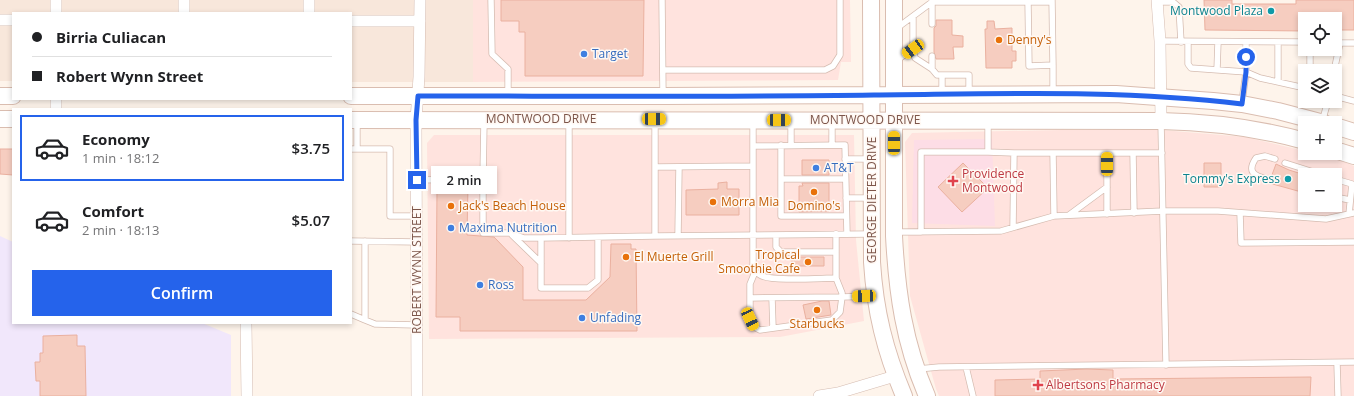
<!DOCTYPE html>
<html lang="en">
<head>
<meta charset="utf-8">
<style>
  :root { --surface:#fff; --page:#f6f6f6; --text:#202124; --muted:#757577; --line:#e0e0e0; --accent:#2563eb }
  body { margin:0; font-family:"Open Sans",sans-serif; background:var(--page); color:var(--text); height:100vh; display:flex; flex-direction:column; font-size:15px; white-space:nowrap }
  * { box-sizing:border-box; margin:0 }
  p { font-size:13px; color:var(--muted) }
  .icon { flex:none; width:22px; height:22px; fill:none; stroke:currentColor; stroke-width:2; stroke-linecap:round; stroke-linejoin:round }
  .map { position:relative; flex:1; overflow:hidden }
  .side { position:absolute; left:12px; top:108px; width:340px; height:216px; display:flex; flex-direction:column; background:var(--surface); border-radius:0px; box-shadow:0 2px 6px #0003 }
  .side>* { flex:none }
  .guide { position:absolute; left:12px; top:12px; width:340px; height:88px; border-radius:0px; box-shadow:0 2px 6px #0003; display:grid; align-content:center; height:88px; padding:0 20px; background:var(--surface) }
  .tools { position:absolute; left:1298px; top:12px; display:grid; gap:8px }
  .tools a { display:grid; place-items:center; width:44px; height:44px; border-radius:0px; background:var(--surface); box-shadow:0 2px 6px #0003; font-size:20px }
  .end { position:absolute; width:18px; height:18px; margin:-9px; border:5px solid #2563eb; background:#fff; box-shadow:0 0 0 2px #fff }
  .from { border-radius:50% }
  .bubble { position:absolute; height:28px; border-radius:0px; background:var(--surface); box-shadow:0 2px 6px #0003; font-size:13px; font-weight:600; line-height:28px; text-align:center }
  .car { position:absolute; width:12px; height:24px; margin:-12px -6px; border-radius:5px; box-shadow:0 0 3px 1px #0007; background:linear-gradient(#f5c518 24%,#345 0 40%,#f5c518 0 76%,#345 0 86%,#f5c518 0) }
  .guide b { display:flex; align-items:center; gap:14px; height:38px; font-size:15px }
  .guide b+b { border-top:1px solid var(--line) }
  .guide i { width:10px; height:10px; background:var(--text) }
  ul { padding:7px 0 0; list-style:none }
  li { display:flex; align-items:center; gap:12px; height:66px; margin:0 8px 6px; padding:0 12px; border:2px solid transparent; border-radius:0px }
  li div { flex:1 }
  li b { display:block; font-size:15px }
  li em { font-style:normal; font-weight:600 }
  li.current { border-color:var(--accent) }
  li>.icon { width:36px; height:36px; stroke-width:1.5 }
  .cta { display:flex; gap:8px; margin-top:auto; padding:8px 20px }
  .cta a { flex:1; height:46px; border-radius:0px; background:var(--accent); color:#fff; font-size:16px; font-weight:600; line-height:46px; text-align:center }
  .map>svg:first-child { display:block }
  .residential { fill:#f8e7db }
  .commercial { fill:#ffe3de; fill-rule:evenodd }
  .education { fill:#f1e7fb }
  .medical { fill:#fddde6 }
  .building { fill:#f6cdc0; stroke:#eab09f }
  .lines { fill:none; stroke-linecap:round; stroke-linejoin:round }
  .service-casing { stroke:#d5bcb1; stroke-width:7 }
  .minor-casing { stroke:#d5bcb1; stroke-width:12 }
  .secondary-casing { stroke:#dabdb0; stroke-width:18 }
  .service { stroke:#fff; stroke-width:5.5 }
  .minor { stroke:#fff; stroke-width:11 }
  .secondary { stroke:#fff; stroke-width:16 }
  .route { stroke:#2563eb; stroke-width:5 }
  .culture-dot { fill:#0f9aa8; stroke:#fff8f3; stroke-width:1.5 }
  .food-dot { fill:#e8710a; stroke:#fff8f3; stroke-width:1.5 }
  .shop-dot { fill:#3f7fe0; stroke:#fff8f3; stroke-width:1.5 }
  .health-dot { fill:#e0444e; stroke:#fff8f3; stroke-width:1.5 }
  .labels { text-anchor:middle; stroke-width:3; stroke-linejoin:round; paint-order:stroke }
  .culture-label { font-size:12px; fill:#0d838f; stroke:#fff8f3; text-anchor:end }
  .food-label { font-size:12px; fill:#c56008; stroke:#fff8f3; text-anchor:start }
  .shop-label { font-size:12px; fill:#366cbe; stroke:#fff8f3; text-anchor:start }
  .street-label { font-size:12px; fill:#7c554a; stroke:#fff8f3 }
  .health-label { font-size:12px; fill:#be3a42; stroke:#fff8f3; text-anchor:start }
</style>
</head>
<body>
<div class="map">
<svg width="1354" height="396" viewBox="0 0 1354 396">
  <rect width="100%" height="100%" fill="#fef4eb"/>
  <path class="residential" d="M0,0H473V82H351V13H13V81H0Z"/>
  <path class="commercial" d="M473,0H850L851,62H841L838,80L473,82Z
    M1061,130H1162L1245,137L1305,151V153H1314L1332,157L1354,166V396H939L936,389L910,296L905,142L912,133ZM1305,175H1335V205H1305Z
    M434,135H854L856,240L864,321L780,337L429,339L427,143Z"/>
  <path class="education" d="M0,236L13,242V323H202L231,335V396H0Z"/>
  <path class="medical" d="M992,139L995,226L912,223L914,140Z"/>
  <path class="building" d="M501,0H644L643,76H525V32H519V21H501Z
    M1204,0H1232V4H1296V0H1354V30H1335V19H1305V31L1205,30Z
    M936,20H952V35L963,36V47H953L954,59H936L934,52V28L936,26Z
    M987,21H994L995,29L1012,28V51H1016V61H1012V68H986L985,29H987Z
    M0,149H13V175L0,174Z
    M802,160H829V175H802Z
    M963,163L988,188L962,212L938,187Z
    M1204,163H1221V187H1204Z
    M1276,164L1289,170L1305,175V193L1269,183Z
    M727,182V189H739V215H686V190L718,189V183Z
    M802,183H829V211L799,212V186H803Z
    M446,185H468L467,235L494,237L523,267V300H586L610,277L611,244H631V249H636L637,331H460V317H436L437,188H446Z
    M792,257H824V266H792Z
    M822,301H829L831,315L806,319L803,305Z
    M77,335V346H85L86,396H40V381H36L35,362H40V353H43V336Z
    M1087,369L1113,370V379L1311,377L1310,396H995V380L1040,379V371Z"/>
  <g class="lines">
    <g class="service-casing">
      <path id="service" d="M491,0L492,54L508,69V95
        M662,0L663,94
        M932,0V2H1052
        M932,2V24
        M1028,2L1029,66L1053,65L1052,0
        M1157,2H1173L1179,7L1181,42
        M897,28L932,2
        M1160,41L1305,42
        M1188,42V64L1191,68L1246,72L1260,78L1305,88
        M1335,43H1354
        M913,49L915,58L932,69L937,75H969V92
        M932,56V69
        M897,60L913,49V17
        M1053,65V93
        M663,70H825L833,66L840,55V0
        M1217,70L1218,42
        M1310,71V49
        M1334,71L1340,43
        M942,75V93
        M1278,82V42
        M1335,96L1354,101
        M1242,102L1246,72V42
        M357,121V149
        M832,121V145
        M791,122V145
        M1322,122L1328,101
        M1161,123L1166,365
        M781,145V216H846
        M753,146L845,145L847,234
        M351,149H390V216H417
        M988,152L1014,153L1013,227
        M1014,153H1162
        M1053,153L1054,216
        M1107,153V214
        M1133,153L1134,213
        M845,159H871
        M1285,163L1323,175
        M753,166V265C754,270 755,272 760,275C771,282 821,278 836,278
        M655,167L753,166V122
        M483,179V233H510L524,238H541L655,236V122
        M781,179H845
        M1267,179C1253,176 1247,171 1256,158L1265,156L1275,159
        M1335,179L1352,184L1349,214
        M417,180L483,179L484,122
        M1335,197L1350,200
        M846,198H870
        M1240,213L1241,243L1354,242
        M1069,215L1107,187
        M895,232L1001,231L1054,216L1163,211H1218L1326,219L1354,213
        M921,232V152H988V123
        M836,234V278L842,293V297L874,296
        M512,235L541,263
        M678,235L679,167
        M776,235V247L781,252H836
        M655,236L871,234
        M541,238V288H588L598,280V237
        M569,238V122
        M351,241L417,242
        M365,241V320L375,324L417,325
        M750,298L842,297L840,312L832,320L760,330L754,327L750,319V284L755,272
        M772,298L773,328
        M351,314L365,320
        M1337,363L1338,396
        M966,367L973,396
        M918,369L939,367L1354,362"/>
    </g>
    <g class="minor-casing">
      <path id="minor" d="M56,0V13
        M1157,0L1160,41L1161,121
        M184,13V0
        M309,13V0
        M0,20H13
        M351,21H420
        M56,109V99
        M246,323L247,396
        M417,396L416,120L419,77L420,0
        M819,396L838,393L895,376"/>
    </g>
    <g class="secondary-casing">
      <path id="secondary" d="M871,0L872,262C875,311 885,351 904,396
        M894,0V236C897,293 904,343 927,396
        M0,96H13
        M351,96H663L1116,94L1213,101L1242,104L1278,111L1324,123
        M0,119H13
        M351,120L1161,121C1209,122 1258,128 1305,141
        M1335,126L1354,132
        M1335,150L1354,156"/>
    </g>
    <use href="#service" class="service"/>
    <use href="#minor" class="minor"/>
    <use href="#secondary" class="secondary"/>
  </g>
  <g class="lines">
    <path class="route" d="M417,180L416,120L418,96C570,96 722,97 874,95C995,94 1121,89 1242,104L1246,72V57"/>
  </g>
  <g class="culture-dot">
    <circle cx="1271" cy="11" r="4"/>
    <circle cx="1288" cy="179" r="4"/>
  </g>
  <g class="food-dot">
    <circle cx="999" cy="40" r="4"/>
    <circle cx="814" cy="192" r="4"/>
    <circle cx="713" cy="202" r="4"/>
    <circle cx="451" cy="206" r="4"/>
    <circle cx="626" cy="257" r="4"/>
    <circle cx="808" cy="262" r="4"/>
    <circle cx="817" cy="310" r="4"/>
  </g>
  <g class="shop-dot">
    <circle cx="584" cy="54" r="4"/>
    <circle cx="816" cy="168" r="4"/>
    <circle cx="451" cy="228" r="4"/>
    <circle cx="480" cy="285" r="4"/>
    <circle cx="582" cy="318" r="4"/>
  </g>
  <g class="health-dot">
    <path d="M951 175h4v4h4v4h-4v4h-4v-4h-4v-4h4z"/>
    <path d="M1036 379h4v4h4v4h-4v4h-4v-4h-4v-4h4z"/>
  </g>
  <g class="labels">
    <g class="culture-label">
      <text x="1263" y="15">Montwood Plaza</text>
      <text x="1280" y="183">Tommy's Express</text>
    </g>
    <g class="food-label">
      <text x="1007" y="44">Denny's</text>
      <text x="721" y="206">Morra Mia</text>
      <text x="459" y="210">Jack's Beach House</text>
      <text x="814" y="210" text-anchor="middle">Domino's</text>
      <text x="800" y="259" text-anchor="end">Tropical<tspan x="800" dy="14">Smoothie Cafe</tspan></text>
      <text x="634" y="261">El Muerte Grill</text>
      <text x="817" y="328" text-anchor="middle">Starbucks</text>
    </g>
    <g class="shop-label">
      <text x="592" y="58">Target</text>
      <text x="824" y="172">AT&amp;T</text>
      <text x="459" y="232">Maxima Nutrition</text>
      <text x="488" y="289">Ross</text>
      <text x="590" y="322">Unfading</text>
    </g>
    <g class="street-label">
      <text x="541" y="123">MONTWOOD DRIVE</text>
      <text x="865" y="124">MONTWOOD DRIVE</text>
      <text transform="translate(872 200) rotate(-90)" y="4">GEORGE DIETER DRIVE</text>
      <text transform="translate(417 270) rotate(-90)" y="4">ROBERT WYNN STREET</text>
    </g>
    <g class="health-label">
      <text x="962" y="178">Providence<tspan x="962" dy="14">Montwood</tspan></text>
      <text x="1046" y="389">Albertsons Pharmacy</text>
    </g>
  </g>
</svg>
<div class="tools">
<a><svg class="icon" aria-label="locate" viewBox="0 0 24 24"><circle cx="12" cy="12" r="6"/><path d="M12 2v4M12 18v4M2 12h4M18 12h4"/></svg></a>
<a><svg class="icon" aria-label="layers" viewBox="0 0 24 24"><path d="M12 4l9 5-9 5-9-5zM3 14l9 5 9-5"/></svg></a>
<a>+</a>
<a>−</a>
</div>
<i class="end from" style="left:1246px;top:57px"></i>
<i class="end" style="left:417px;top:180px"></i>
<div class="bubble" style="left:431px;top:166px;width:66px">2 min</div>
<i class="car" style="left:913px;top:49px;rotate:235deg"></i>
<i class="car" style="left:654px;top:119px;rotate:90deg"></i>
<i class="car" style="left:779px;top:120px;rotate:90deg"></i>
<i class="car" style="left:894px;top:143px;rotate:0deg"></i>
<i class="car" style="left:1107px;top:164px;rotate:0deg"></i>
<i class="car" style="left:864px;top:296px;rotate:268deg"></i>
<i class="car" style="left:750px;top:319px;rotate:155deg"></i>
<div class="guide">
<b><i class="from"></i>Birria Culiacan</b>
<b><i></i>Robert Wynn Street</b>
</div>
<section class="side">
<ul>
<li class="current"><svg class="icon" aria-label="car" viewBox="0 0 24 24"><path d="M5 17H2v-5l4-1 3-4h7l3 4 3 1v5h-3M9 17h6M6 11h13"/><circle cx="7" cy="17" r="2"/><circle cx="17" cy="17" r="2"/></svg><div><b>Economy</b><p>1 min · 18:12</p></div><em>$3.75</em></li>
<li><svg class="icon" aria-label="car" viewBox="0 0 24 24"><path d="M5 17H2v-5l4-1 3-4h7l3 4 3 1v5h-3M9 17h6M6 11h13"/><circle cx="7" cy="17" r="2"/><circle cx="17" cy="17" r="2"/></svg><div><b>Comfort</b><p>2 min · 18:13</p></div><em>$5.07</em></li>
</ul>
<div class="cta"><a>Confirm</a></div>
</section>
</div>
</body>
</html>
